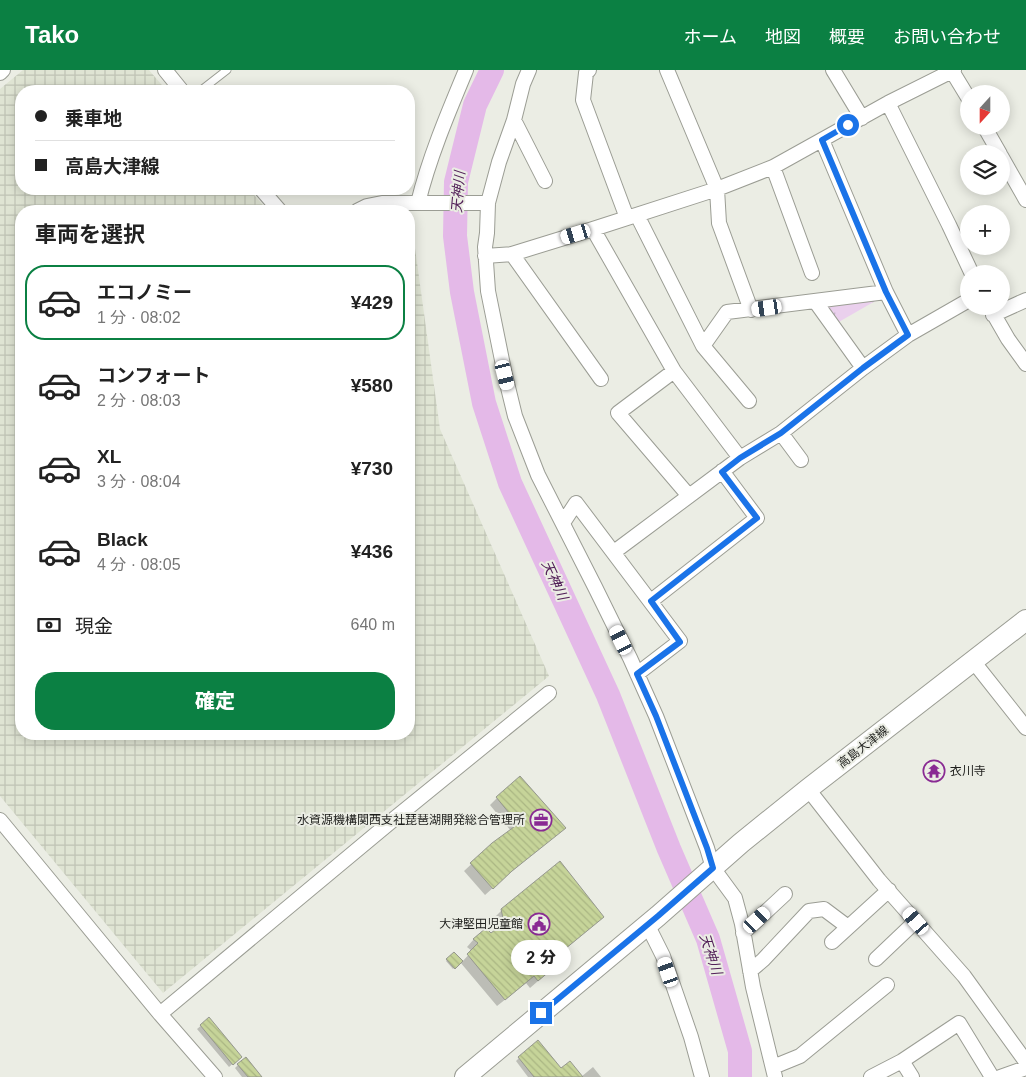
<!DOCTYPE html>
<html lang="ja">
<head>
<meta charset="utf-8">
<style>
  :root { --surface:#fff; --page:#f2f2f2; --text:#222; --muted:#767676; --line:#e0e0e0; --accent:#0b8043 }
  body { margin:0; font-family:Helvetica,"Noto Sans JP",sans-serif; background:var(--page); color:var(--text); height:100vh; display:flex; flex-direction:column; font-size:19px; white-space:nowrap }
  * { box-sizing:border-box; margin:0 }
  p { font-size:16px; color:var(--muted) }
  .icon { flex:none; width:28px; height:28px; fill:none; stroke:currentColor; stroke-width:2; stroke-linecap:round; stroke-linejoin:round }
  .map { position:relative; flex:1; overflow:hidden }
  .drawer { position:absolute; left:15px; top:135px; width:400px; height:535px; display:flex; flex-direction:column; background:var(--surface); border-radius:20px; box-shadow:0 2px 12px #0003 }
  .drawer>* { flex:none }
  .hud { position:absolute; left:15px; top:15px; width:400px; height:110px; border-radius:20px; box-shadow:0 2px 12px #0003; display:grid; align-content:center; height:110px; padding:0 20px; background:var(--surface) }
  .needle { width:32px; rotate:201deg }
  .fabs { position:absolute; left:960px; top:15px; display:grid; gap:10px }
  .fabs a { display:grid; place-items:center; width:50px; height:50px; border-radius:50%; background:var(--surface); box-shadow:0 2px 12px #0003; font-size:25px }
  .end { position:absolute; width:22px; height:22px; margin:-11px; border:6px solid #1a73e8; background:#fff; box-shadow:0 0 0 2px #fff }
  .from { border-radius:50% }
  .bubble { position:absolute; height:35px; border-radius:18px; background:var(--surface); box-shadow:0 2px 12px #0003; font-size:16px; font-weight:800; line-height:35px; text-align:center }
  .car { position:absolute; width:15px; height:30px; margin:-15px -8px; border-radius:6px; box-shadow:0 0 4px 1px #0007; background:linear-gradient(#fff 24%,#345 0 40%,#fff 0 76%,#345 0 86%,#fff 0) }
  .hud b { display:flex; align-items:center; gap:18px; height:48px; font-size:19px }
  .hud b+b { border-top:1px solid var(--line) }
  .hud i { width:12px; height:12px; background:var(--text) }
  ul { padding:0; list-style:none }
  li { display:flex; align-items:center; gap:15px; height:75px; margin:0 10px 8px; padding:0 10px; border:2px solid transparent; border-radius:20px }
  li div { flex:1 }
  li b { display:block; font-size:19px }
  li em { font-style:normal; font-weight:800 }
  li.on { border-color:var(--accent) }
  li>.icon { width:45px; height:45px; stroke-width:1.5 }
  h2 { padding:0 20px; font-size:22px; line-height:60px }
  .pay { display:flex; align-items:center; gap:12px; height:55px; padding:0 20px; font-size:19px }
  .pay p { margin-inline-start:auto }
  .button { display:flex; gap:10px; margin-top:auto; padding:10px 20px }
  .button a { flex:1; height:58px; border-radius:20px; background:var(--accent); color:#fff; font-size:20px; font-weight:800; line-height:58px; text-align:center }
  header { display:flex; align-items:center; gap:30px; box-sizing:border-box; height:70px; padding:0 25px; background:var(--accent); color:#fff }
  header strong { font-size:24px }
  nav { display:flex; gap:28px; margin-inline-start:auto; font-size:18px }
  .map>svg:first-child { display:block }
  .industrial { fill:url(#industrial-grid) }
  .park { fill:url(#park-tufts) }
  .shadow { fill:#0003 }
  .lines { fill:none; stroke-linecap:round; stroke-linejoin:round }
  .river { stroke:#e4b9e8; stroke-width:24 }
  .building { fill:url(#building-back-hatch); stroke:#96988f }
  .service-casing { stroke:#9b9d94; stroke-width:9 }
  .minor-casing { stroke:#9b9d94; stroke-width:16 }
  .secondary-casing { stroke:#9b9d94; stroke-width:22 }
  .service { stroke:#fff; stroke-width:7 }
  .minor { stroke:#fff; stroke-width:14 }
  .secondary { stroke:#fff; stroke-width:20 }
  .route { stroke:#1a73e8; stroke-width:6 }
  .labels { text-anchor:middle; stroke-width:4; stroke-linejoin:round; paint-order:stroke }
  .street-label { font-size:12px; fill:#1e1f1c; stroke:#ebede4 }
  .poi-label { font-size:12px; fill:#1e1f1c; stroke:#ebede4; text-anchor:end }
  .water-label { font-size:14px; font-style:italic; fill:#532159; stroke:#ebede4 }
</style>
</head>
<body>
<header>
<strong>Tako</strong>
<nav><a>ホーム</a><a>地図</a><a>概要</a><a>お問い合わせ</a></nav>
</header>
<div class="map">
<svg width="1026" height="1007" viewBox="0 0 1026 1007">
  <defs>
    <pattern id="industrial-grid" width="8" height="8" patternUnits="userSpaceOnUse" patternTransform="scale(1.25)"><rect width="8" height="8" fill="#dfe4d3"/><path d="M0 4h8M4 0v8" fill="none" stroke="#bfc3b5"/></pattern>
    <pattern id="park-tufts" width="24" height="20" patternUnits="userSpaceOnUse" patternTransform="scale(1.25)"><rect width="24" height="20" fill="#ead0ed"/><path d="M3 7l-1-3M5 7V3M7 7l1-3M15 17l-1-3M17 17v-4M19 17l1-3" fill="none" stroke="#c8b2cb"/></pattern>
    <pattern id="building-back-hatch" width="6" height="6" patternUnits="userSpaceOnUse" patternTransform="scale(1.25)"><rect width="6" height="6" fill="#c6d499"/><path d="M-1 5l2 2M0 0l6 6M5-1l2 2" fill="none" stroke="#aab683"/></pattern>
  </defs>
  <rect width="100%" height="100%" fill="#ebede4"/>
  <path class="industrial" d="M23,0H149L167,21H21V119H249L268,141H21V664H409V142H410L440,359L549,606L163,923L0,726V19Z"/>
  <path class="park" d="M884,226L837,253L823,235Z"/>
  <path class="shadow" d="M497,728L557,764L504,808L485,825L464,801L493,774L511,761L490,735Z
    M502,840L595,854L564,880L561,891L530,918L526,913L497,936L460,892L453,899L446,891L454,883L462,892L472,881L467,877L474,869L491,865L497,860L494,848Z
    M209,949L237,990L229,997L197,959Z
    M519,988L561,999L581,1007L593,997L601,1007H528L516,991Z
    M238,995L261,1007H242L235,998Z"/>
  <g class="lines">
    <path class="river" d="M492,0L475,35L456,112L455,166L462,222L484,333L510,413L608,625L669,779L708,869L740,981V1007"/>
  </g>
  <path class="building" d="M520,706L566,758L512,801L493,819L470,793L492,773L518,754L496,727Z
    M560,791L604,847L565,879L570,884L538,911L534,906L505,930L467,884L478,873L473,869L486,858L491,863L504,853L501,839Z
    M454,882L463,891L455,899L446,889Z
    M209,947L242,987L233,995L200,955Z
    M538,970L561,998L570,991L583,1007H534L518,987Z
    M246,987L262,1007H248L237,994Z"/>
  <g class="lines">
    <g class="service-casing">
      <path id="service" d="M200,21L227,0"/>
    </g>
    <g class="minor-casing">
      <path id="minor" d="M165,0L182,21
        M529,0L523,14L514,50L499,92L488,133L487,163L485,177L488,221L505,305L515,346L538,405L595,517L630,588L656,646L707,778L713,798L735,828L742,854L753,917L775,1007
        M589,0L586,3L583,30L627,148
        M667,0L717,119L719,153L751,240
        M833,0L862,48
        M952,1L969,29
        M0,3L3,0
        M888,33L949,155L972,204
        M514,50L545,111
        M984,56L1000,84
        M822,70L886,222L908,265
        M1001,86L1026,130
        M773,97L812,203
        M261,119L280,141
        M418,133C429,88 448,43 466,0
        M357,141L367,136L382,133H488
        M637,145L703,276L727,242L886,222
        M593,159L674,301L740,388
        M512,184L601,309
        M485,186L512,184L593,159L717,119L773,97L888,33L954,0
        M815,231L863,298
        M989,236L1008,269L1026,294
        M993,245L1026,230
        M703,276L749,331
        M674,301L618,343L689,426
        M781,363L801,390
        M563,453L576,433L680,571L637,604
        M614,482L740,388L781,363L863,298L908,265L969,230
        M651,531L757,448L722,401
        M973,591L1026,658
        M808,719L879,810L964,906L1026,992
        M0,750L160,944L215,1007
        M647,854L663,886L691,967L702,1007
        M743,863L785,824
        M832,872L889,820
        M876,889L916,851
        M750,901L763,890L809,841L824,839L848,857
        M160,944L394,749L549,623
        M902,991L912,1007
        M773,997L800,986L887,915
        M871,1007L902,991L959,953L992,1007
        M1000,1007L1026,998"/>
    </g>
    <g class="secondary-casing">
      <path id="secondary" d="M465,1007L658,846L741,773L808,719L1026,550"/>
    </g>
    <use href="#service" class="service"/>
    <use href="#minor" class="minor"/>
    <use href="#secondary" class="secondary"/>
  </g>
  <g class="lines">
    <path class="route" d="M541,943L658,846L713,798L707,778L656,646L637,604L680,572L651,531L757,448L722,402L740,388L781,363L863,298L908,265L886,222L822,70L848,55"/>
  </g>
  <defs>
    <g id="temple-ring" transform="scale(1.125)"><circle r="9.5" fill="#ebede4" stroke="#892a93" stroke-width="1.5"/><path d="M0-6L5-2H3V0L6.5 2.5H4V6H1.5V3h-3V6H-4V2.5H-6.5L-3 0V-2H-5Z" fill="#892a93"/></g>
    <g id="office-ring" transform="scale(1.125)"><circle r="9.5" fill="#ebede4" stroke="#892a93" stroke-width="1.5"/><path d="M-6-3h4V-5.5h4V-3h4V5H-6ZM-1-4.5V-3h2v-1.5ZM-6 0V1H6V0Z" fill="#892a93"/></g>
    <g id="civic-ring" transform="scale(1.125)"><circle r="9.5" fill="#ebede4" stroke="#892a93" stroke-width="1.5"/><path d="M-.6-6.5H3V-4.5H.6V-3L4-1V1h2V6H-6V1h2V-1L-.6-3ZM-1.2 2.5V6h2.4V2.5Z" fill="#892a93"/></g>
  </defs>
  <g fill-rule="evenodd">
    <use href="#temple-ring" x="934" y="701"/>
    <use href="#office-ring" x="541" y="750"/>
    <use href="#civic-ring" x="539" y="854"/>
  </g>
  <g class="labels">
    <g class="street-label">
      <text transform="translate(863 677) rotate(-38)" y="4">高島大津線</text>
    </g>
    <g class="poi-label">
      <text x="950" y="705" text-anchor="start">衣川寺</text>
      <text x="525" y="754">水資源機構関西支社琵琶湖開発総合管理所</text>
      <text x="523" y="858">大津堅田児童館</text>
    </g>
    <g class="water-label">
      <text transform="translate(458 122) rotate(-85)" y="5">天神川</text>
      <text transform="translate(555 510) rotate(65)" y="5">天神川</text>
      <text transform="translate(711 884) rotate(72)" y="5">天神川</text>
    </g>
  </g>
</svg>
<div class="fabs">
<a><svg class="needle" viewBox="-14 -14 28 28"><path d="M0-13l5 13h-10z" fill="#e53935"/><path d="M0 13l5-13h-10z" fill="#767676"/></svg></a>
<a><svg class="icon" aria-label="layers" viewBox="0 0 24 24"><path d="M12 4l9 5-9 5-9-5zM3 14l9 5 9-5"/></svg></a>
<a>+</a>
<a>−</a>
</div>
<i class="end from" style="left:848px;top:55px"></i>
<i class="end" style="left:541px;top:943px"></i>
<div class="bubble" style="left:511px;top:870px;width:60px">2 分</div>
<i class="car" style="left:576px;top:164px;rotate:253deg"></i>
<i class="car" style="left:767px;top:238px;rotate:262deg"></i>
<i class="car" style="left:505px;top:305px;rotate:166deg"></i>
<i class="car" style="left:621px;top:570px;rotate:334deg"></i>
<i class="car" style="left:757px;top:850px;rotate:47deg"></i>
<i class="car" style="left:916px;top:851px;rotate:319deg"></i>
<i class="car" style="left:668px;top:902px;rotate:341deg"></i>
<div class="hud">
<b><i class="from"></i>乗車地</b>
<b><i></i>高島大津線</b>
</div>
<section class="drawer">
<h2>車両を選択</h2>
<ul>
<li class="on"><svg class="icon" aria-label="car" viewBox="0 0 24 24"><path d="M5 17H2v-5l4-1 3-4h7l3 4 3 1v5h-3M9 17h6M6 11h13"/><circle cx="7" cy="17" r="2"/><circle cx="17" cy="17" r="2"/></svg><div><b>エコノミー</b><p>1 分 · 08:02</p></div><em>¥429</em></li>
<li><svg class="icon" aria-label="car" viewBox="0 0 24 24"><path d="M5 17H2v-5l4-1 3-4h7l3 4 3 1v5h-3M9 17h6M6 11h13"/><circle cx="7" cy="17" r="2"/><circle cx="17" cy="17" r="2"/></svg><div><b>コンフォート</b><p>2 分 · 08:03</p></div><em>¥580</em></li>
<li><svg class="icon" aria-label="car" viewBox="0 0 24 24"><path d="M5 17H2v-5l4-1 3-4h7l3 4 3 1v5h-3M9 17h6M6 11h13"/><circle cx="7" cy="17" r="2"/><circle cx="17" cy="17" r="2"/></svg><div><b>XL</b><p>3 分 · 08:04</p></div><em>¥730</em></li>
<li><svg class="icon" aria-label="car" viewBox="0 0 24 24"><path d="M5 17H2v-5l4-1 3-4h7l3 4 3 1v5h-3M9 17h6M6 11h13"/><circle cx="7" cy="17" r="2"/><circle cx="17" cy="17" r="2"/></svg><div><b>Black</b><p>4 分 · 08:05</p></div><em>¥436</em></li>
</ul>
<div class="pay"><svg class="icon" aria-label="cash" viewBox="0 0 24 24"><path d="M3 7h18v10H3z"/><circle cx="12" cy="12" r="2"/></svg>現金<p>640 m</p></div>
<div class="button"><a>確定</a></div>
</section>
</div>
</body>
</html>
